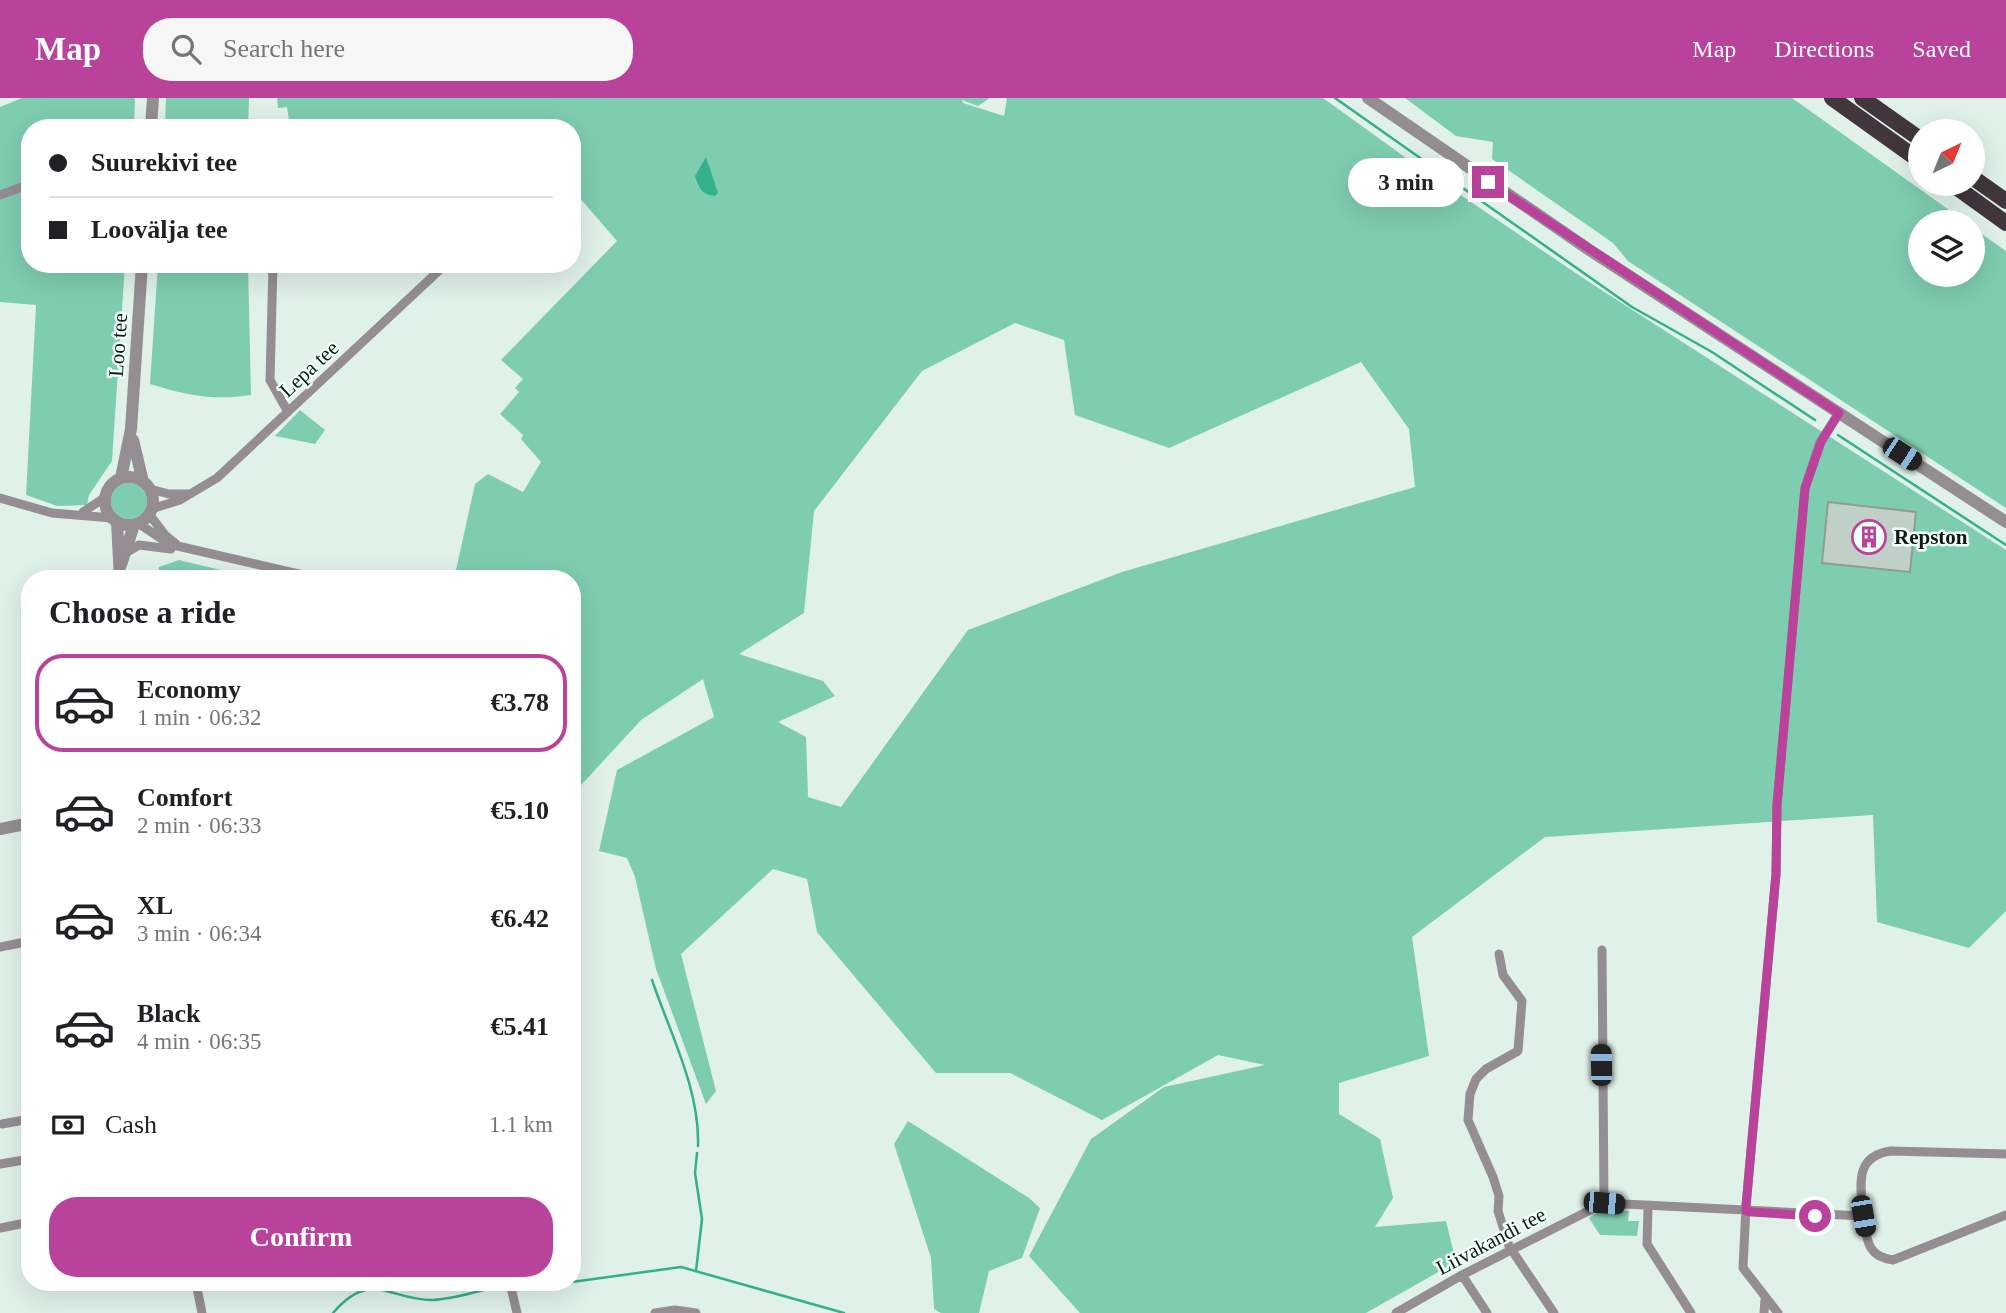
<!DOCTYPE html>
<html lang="en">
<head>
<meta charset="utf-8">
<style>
  :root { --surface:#fff; --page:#f6f6f6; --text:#202124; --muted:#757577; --line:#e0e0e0; --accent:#b9439a }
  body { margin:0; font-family:"Times New Roman",serif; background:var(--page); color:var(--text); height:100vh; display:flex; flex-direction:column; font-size:26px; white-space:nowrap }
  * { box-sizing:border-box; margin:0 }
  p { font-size:23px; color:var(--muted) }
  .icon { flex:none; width:38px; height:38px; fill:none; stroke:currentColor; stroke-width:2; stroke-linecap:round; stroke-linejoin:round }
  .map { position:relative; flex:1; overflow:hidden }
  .side { position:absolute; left:21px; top:472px; width:560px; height:721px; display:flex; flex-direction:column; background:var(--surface); border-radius:28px; box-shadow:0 7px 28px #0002 }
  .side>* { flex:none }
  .hud { position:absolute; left:21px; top:21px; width:560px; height:154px; border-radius:28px; box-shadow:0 7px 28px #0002; display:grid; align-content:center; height:154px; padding:0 28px; background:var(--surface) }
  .needle { width:46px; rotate:43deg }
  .tools { position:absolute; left:1908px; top:21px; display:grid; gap:14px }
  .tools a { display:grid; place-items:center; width:77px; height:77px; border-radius:50%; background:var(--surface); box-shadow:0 7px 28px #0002; font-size:35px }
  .end { position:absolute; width:32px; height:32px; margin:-16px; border:9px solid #b9439a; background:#fff; box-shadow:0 0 0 4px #fff }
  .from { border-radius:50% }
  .bubble { position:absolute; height:49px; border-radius:24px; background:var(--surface); box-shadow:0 7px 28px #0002; font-size:23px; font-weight:700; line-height:49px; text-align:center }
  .car { position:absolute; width:21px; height:42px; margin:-21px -10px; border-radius:9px; box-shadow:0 0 5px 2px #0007; background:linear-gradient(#222 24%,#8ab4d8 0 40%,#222 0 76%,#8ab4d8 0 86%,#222 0) }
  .hud b { display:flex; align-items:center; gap:24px; height:66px; font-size:26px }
  .hud b+b { border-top:2px solid var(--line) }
  .hud i { width:18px; height:18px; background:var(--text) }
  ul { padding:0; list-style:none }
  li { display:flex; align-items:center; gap:21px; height:98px; margin:0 14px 10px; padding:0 14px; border:4px solid transparent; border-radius:28px }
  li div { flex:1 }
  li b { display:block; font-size:26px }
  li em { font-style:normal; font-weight:700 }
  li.current { border-color:var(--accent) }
  li>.icon { width:63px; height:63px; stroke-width:1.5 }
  h2 { padding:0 28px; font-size:32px; line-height:84px }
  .pay { display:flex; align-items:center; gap:18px; height:77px; padding:0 28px; font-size:26px }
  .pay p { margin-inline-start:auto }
  .primary-button { display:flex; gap:14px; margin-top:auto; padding:14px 28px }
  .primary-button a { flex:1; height:80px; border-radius:28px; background:var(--accent); color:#fff; font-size:28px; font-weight:700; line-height:80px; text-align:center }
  header { display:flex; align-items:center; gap:42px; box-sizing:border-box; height:98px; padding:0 35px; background:var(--accent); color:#fff }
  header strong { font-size:33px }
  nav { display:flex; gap:38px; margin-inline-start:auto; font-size:24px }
  .search { width:490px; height:63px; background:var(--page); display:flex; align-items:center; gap:18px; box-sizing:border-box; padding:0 24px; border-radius:28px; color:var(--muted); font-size:26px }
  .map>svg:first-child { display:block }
  .green { fill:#7fcdb0; fill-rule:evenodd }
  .water { fill:#34b08a }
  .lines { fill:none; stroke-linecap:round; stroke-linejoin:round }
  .stream { stroke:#34b08a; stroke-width:2.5 }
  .building { fill:#c0d0c9; stroke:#8d9d97; stroke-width:2 }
  .minor { stroke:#948e92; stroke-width:9 }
  .tertiary { stroke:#948e92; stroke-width:12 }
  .trunk { stroke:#40363c; stroke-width:16 }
  .route { stroke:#b9439a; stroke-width:9 }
  .labels { text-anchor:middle; stroke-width:5; stroke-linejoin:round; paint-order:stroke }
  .street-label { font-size:21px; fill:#111715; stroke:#edfff7 }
  .poi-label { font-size:21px; font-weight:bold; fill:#111715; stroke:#edfff7; text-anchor:start }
</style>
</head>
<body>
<header>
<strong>Map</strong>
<div class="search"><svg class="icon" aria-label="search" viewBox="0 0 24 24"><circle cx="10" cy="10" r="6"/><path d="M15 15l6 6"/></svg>Search here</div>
<nav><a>Map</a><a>Directions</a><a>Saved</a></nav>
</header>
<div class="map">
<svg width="2006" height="1215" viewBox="0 0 2006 1215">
  <rect width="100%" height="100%" fill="#e0f1ea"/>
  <path class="green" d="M22,0H135L134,30H30V166H125L112,363L89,397L87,407L57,408L26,397L36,207L0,204V9Z
    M166,0H249L248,30H165Z
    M277,0H990L978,8L962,2L963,5L1004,18L1007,0H1323L1409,62L1586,182L2006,452V813L1969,850L1877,824L1873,717L1545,739L1412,839L1429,958L1339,985V1016L1380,1041L1393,1100L1375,1129L1446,1123L1456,1164L1366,1215H1080L1029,1158L1091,1041L1164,989L1265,967L1218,957L1102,1022L1010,975H936L817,834L807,781L773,771L681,856L716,993L706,1006L656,871L635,779L627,760L599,753L617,672L714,619L703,581L641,622L572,697V481H454L475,386L488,376L523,394L541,364L521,341L523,337L500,316L519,294L515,290L523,281L501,262L617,143L572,91V30H284L283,24L289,22L287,9L278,10ZM1015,225L1064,242L1075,317L1169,350L1361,264L1409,331L1415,389L1122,474L968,532L841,709L808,699L806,639L778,624L835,598L823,583L739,556L804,515L814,413L922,273Z
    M1405,0H1792L1966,124H1920V177H1972V129L2006,153V410L1628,163L1613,145L1492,61L1493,44L1456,38Z
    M158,166H248L251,297C214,303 185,297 150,286Z
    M300,312L325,332L315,346L275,338Z
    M111 403a18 18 0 1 1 36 0a18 18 0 1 1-36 0Z
    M179,462L229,474L243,481H157L159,469Z
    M908,1023L1029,1100L1040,1110L1022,1160L989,1173L979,1215H941L934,1211L931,1160L894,1046Z
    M1600,1113H1629L1628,1123H1639L1637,1138L1600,1137L1589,1120Z"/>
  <path class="water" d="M706,59L718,95L715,98C702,97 699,90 695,78Z"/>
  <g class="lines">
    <path class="stream" d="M1335,0L1632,209L1712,254L1815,322
      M1838,337L2006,447
      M652,882C670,935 700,992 698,1048
      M696,1173L702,1121L695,1075L697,1055
      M572,1184L681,1169L844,1215
      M522,1191L566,1185
      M333,1215C372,1170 390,1203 433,1202C456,1201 481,1192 504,1187"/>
  </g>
  <path class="building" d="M1828,404L1916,414L1910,474L1822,465Z"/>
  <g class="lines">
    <path class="minor" d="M0,97L30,86
      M273,166L270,282L288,314
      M150,391L169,396H190
      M0,400L52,415L112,420
      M151,411L180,402L217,380L446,166
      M83,414L104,400
      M149,416L165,437L176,446
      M138,425L169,446L320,481
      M127,454L139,447L171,451
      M0,849L30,843
      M1602,852L1604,1105
      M1499,856L1503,877L1522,903L1518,953L1486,971L1476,981L1470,996L1468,1022L1493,1079L1499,1098L1498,1113L1509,1148L1554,1215
      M2,1026L30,1021
      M0,1066L30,1061
      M1648,1109L1647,1146L1691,1215
      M1863,1118C1867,1141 1866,1158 1893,1162L2006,1117
      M0,1130L30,1124
      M1462,1177L1487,1215
      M196,1185L202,1215
      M510,1185L517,1215
      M655,1215L675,1212L696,1215
      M1396,1215L1462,1177L1604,1105L1863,1118C1861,1089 1853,1058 1891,1053L2006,1056
      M1764,1215L1765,1202
      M1778,1215L1743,1170L1746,1108L1776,776L1777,707L1805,390L1820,344L1839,315"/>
    <path class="tertiary" d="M1368,0L1588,151L2006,424
      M151,30L153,0
      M133,342L143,384
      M105 403a24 24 0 1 1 48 0a24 24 0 1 1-48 0Z
      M121,380L131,331L142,166
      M117,424L120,481
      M121,467L134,427
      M0,731L30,725"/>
    <path class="trunk" d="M1832,0L1920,63
      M1862,0L1920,41
      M1972,79L2006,103
      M1952,86L2006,125"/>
  </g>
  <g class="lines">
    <path class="route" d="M1488,84L1839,315L1821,344L1805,390L1777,707L1776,776L1746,1108V1113L1752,1114L1815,1118"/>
  </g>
  <defs>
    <g id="building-ring" transform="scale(1.75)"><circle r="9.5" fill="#edfff7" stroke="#b9439a" stroke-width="1.5"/><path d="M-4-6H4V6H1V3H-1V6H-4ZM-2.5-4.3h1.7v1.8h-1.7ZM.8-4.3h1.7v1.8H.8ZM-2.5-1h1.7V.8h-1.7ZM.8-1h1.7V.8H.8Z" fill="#b9439a"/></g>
  </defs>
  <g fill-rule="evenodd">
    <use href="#building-ring" x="1869" y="439"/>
  </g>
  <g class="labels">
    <g class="street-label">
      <text transform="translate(118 247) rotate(-86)" y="7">Loo tee</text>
      <text transform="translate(309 271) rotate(-43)" y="7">Lepa tee</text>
      <text transform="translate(1491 1143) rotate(-28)" y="7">Liivakandi tee</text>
    </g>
    <g class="poi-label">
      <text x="1894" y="446">Repston</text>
    </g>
  </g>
</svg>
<div class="tools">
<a><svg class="needle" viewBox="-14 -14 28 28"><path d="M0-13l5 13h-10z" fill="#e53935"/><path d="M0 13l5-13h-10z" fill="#757577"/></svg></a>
<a><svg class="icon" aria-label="layers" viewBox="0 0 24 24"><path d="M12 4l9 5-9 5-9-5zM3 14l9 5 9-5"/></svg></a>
</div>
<i class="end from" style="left:1815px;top:1118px"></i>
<i class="end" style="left:1488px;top:84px"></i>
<div class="bubble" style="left:1348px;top:60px;width:116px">3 min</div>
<i class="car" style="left:1902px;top:356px;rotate:123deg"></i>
<i class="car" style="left:1601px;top:967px;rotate:359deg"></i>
<i class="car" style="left:1604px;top:1105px;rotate:95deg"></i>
<i class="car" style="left:1863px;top:1118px;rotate:170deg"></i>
<div class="hud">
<b><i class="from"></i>Suurekivi tee</b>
<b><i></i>Loovälja tee</b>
</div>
<section class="side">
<h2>Choose a ride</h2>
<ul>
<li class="current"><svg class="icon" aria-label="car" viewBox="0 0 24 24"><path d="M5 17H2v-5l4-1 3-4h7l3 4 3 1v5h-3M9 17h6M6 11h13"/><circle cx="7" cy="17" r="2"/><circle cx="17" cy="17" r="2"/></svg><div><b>Economy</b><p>1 min · 06:32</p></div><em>€3.78</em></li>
<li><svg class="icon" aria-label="car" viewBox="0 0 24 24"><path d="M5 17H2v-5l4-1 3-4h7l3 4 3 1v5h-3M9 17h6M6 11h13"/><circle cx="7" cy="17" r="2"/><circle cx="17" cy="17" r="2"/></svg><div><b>Comfort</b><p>2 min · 06:33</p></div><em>€5.10</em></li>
<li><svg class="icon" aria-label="car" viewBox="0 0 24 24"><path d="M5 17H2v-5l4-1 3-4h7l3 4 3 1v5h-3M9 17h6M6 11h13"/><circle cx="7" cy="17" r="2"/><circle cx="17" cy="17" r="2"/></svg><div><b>XL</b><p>3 min · 06:34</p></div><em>€6.42</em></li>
<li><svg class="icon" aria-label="car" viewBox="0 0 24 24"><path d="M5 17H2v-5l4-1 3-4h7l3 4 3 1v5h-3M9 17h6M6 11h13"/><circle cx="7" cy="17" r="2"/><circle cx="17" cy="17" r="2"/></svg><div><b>Black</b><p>4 min · 06:35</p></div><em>€5.41</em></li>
</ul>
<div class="pay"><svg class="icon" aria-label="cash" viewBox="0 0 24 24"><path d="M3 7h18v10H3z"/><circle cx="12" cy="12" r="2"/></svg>Cash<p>1.1 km</p></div>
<div class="primary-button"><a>Confirm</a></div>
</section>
</div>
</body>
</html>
